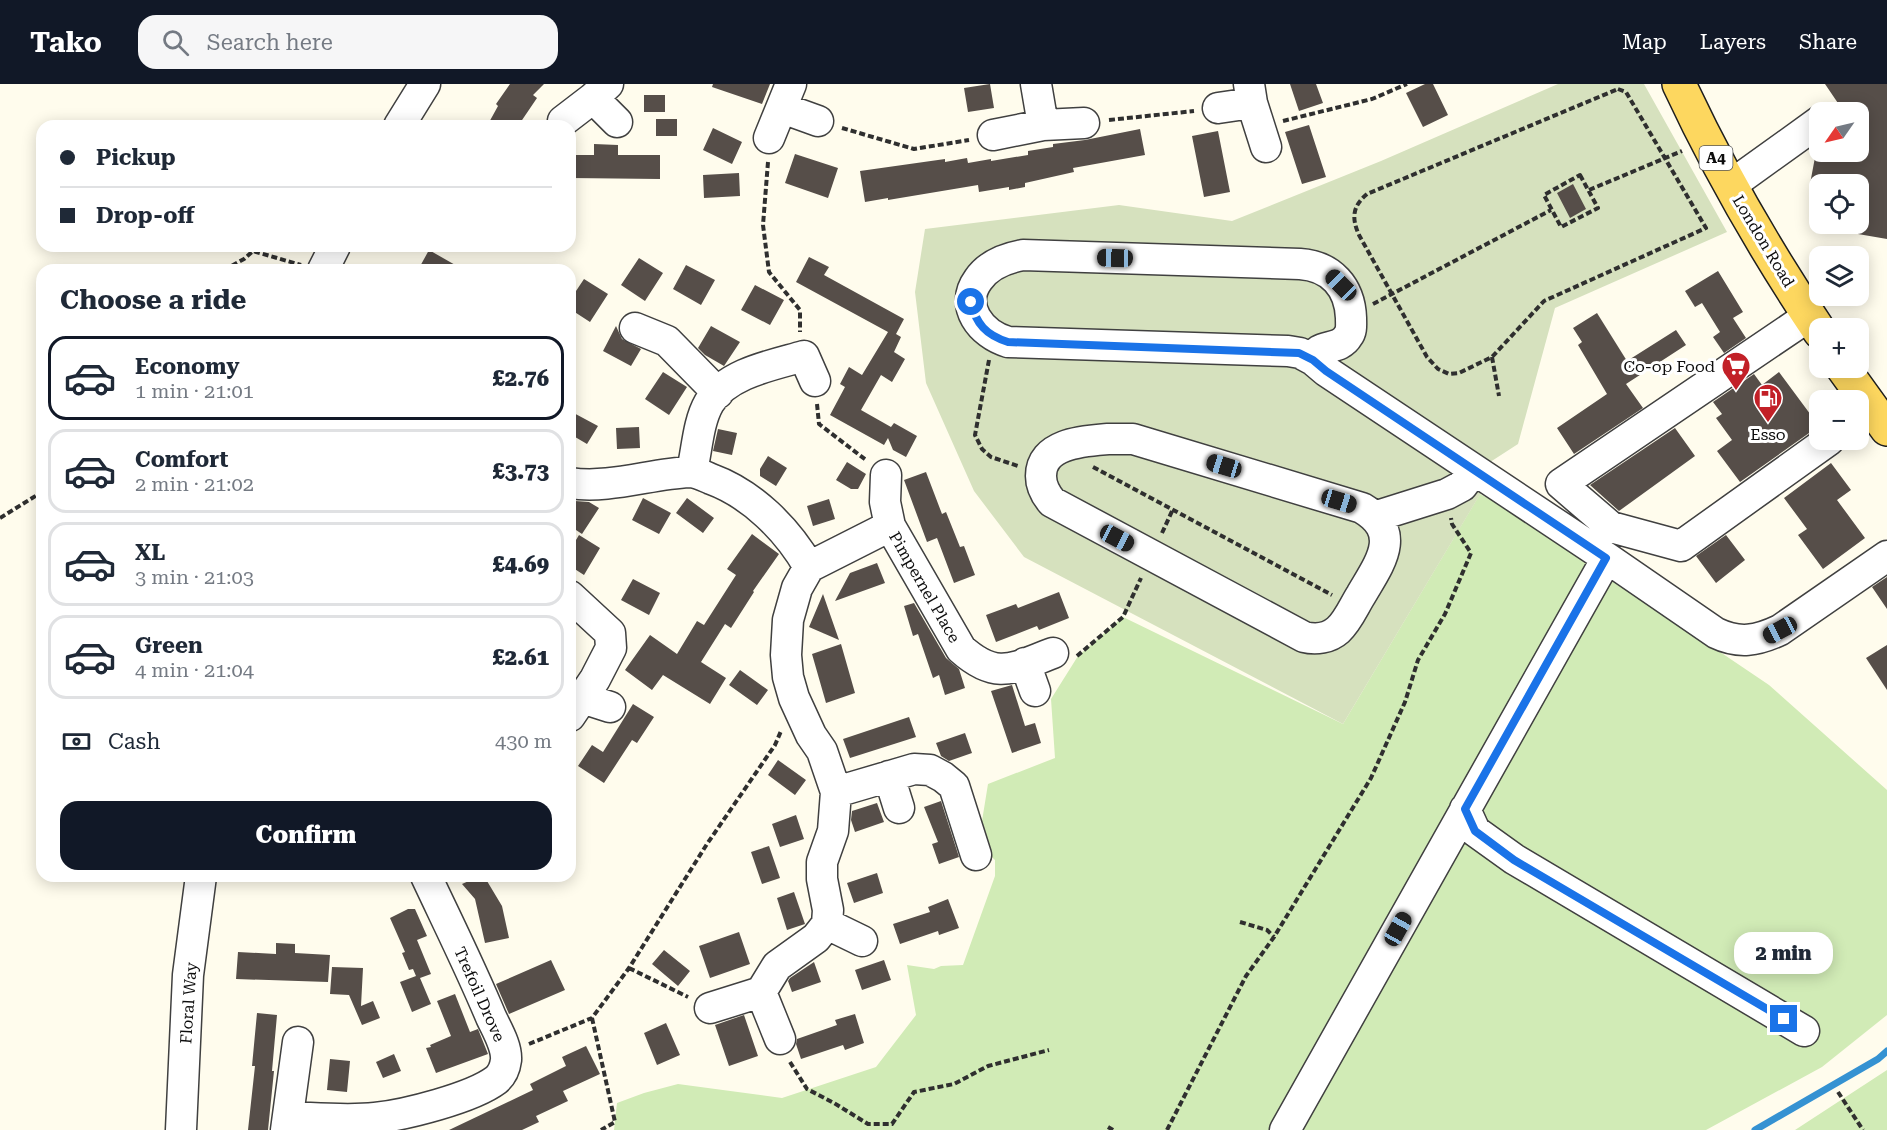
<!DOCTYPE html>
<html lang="en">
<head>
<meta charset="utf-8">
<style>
  :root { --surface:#fff; --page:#f6f6f7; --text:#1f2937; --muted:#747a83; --line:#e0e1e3; --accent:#111827 }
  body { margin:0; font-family:"Roboto Serif",serif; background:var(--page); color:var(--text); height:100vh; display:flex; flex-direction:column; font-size:22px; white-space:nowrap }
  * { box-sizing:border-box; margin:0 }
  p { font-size:20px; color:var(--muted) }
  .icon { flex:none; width:33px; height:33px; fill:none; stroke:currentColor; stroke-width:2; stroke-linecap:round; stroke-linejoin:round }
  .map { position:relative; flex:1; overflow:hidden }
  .drawer { position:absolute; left:36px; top:180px; width:540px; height:618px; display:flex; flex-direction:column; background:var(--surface); border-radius:18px; box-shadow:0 3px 15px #0003 }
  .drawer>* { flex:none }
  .hud { position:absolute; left:36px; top:36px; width:540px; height:132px; border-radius:18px; box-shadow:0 3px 15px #0003; display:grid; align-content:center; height:132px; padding:0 24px; background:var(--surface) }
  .needle { width:39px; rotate:236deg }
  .buttons { position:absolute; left:1809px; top:18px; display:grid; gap:12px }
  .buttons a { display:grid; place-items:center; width:60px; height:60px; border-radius:12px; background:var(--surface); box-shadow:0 3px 15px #0003; font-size:30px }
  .end { position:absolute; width:27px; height:27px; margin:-14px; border:8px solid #1a73e8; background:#fff; box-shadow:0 0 0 3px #fff }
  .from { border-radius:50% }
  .bubble { position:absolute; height:42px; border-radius:18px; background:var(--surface); box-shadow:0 3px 15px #0003; font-size:20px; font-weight:800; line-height:42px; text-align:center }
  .car { position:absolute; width:18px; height:36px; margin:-18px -9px; border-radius:8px; box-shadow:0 0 4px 2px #0007; background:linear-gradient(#222 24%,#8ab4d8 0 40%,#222 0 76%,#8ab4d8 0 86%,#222 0) }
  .hud b { display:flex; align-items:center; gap:21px; height:57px; font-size:22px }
  .hud b+b { border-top:2px solid var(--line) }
  .hud i { width:15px; height:15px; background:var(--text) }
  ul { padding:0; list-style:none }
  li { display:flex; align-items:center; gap:18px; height:84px; margin:0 12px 9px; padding:0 12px; border:3px solid var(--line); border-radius:18px }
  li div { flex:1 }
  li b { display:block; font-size:22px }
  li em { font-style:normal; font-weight:800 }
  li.current { border-color:var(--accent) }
  li>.icon { width:54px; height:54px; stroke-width:1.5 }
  h2 { padding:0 24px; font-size:27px; line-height:72px }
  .pay { display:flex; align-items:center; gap:15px; height:66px; padding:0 24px; font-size:22px }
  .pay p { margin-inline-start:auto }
  .cta { display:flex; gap:12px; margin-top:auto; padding:12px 24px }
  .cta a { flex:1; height:69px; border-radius:18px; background:var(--accent); color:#fff; font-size:24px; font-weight:800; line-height:69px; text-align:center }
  header { display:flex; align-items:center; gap:36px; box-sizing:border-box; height:84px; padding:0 30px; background:var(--accent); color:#fff }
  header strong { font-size:28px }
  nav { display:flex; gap:33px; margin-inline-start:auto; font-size:21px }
  .search { width:420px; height:54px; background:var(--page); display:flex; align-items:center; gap:15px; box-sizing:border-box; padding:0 21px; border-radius:18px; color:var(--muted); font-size:22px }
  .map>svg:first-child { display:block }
  .green { fill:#d1ebb6 }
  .cemetery { fill:#d6e1be }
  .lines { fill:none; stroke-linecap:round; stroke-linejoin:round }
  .stream { stroke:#3592d2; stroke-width:7 }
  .building { fill:#564e49 }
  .minor-casing { stroke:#404040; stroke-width:33 }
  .major-casing { stroke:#1e1e1e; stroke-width:36 }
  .path { stroke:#2f2f2f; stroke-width:4; stroke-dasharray:6 3; stroke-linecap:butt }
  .minor { stroke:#fff; stroke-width:30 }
  .major { stroke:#fdd75f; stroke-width:33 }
  .route { stroke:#1a73e8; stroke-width:8 }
  .labels { text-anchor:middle; stroke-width:6; stroke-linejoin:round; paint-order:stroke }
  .shield { fill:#fff; stroke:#565656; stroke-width:1.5 }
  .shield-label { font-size:15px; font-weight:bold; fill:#0d0d0d }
  .street-label { font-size:16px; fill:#0d0d0d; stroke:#fff }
  .poi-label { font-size:16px; fill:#0d0d0d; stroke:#fff; text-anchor:end }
</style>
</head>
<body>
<header>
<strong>Tako</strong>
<div class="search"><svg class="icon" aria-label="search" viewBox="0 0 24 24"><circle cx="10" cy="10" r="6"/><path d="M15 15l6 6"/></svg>Search here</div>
<nav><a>Map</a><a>Layers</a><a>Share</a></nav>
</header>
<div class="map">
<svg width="1887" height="1046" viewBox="0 0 1887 1046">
  <rect width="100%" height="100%" fill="#fffced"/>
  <path class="green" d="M1480,410L1524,433L1569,466L1769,601L1887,706V931L1822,983L1706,1046H614L617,1019L644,1009L678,1000L782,1014L876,983L916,931L907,881L934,885L941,882L963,881L995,792V776L981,763L982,737L988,700L1055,674L1051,615L1078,572L1123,533L1343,640Z
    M1887,986V1046H1795Z"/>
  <path class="cemetery" d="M1558,0H1644L1727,148L1555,224L1518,360L1484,382L1491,392L1343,640L1024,473L974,407L926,299L915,208L925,145L1119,121L1232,137L1381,77Z"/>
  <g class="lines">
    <path class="stream" d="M1755,1046L1878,975L1887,967"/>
  </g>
  <path class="building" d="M510,0H544L533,11L537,14L518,42H487L498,22L496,20Z
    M713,0H770L762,20L712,3Z
    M990,0L994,24L968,28L964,4Z
    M1290,0H1316L1323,19L1299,27Z
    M1425,0H1433L1448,31L1423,43L1406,9Z
    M1825,0H1887V155L1858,150V100H1810L1816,68H1858V28H1844Z
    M644,11H665V28H644Z
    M656,35H677V52H656Z
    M1309,41L1326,93L1302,100L1285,48Z
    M713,44L742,58L732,80L703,66Z
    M1140,45L1145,71L1073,84L1074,88L1025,99V103L1009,106V103L979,108L978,101L888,116V114L865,118L860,87L945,75V78L967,74L968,79L991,75V77L1028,71V67L1053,63V60L1085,56Z
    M1218,47L1230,108L1204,113L1192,52Z
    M594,60L618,61V71H660V95L570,94V71H594Z
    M795,70L838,84L828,114L785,99Z
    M739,89L740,112L704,114L703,91Z
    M1573,100L1586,125L1570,134L1557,109Z
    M429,166L464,186H418Z
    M809,173L829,183L824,191L904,235L896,250L901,253L894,268L905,275L892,298L881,291L861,326L891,343L894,339L917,352L906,373L893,366L888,354L884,361L830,331L845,303L840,300L849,283L862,291L888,248L796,198Z
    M639,174L663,189L645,217L621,201Z
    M686,181L715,196L701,221L673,205Z
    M1718,187L1743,228L1733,234L1746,254L1724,269L1713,253L1720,248L1702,219L1695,223L1685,207Z
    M584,195L608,210L590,238L570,225V216Z
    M755,201L784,216L770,241L741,226Z
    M1597,229L1627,277L1676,246L1686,261L1626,300L1643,324L1574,370L1557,344L1607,310L1578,261L1582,258L1573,244Z
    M616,242L622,255L641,265L631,282L603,267Z
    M711,242L740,258L724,282L705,271L698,264Z
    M663,288L687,303L669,331L645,315Z
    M1779,288L1819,342L1740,398L1717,367L1732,356L1716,334L1722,330L1713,318L1754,290L1762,301Z
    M570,327L598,342L587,360L570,350Z
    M639,343L640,364L617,365L616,344Z
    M1675,344L1695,372L1619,427L1590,401Z
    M718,345L737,349L732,371L713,367Z
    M768,372L787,384L776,402L760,392V385Z
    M847,378L866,390L858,405H851L836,396Z
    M1831,379L1851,406L1837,416L1865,454L1823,485L1798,451L1807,445L1784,414Z
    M926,388L942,430L946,428L960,463L964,462L975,491L954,499L937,454L927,458L904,396Z
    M643,414L671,429L659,450L632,436Z
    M687,414L714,434L703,449L676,429Z
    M829,415L835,435L813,442L807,422Z
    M575,417L589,418L599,424L582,450L570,442V424Z
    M752,450L779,470L753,507L754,508L731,544L725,540L701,578L726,594L710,620L663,591L652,606L625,586L650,551L677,570L697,537L704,541L736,491L727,485Z
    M579,451L600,464L584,491L570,482V466Z
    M1726,451L1745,476L1716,499L1696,472Z
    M877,479L885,499L835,517L850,489Z
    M1887,493V525L1872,503Z
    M633,495L660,509L649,531L621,516Z
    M1059,508L1069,534L1039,546L1037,542L996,558L986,531L1016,520L1018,524Z
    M823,510L839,556L809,543Z
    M914,519L946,574L959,585L965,604L945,611L939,591L933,594L918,550L913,552L904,522Z
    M841,560L855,609L826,619L812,570Z
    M1887,561V606L1866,574Z
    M740,586L768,606L757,621L729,601Z
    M1012,601L1025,642L1035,639L1041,659L1012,669L991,607Z
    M633,620L654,633L637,659L632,656L604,699L578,682L592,661L603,668Z
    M909,633L916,653L850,674L843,655Z
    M965,649L972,669L949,677L941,672L936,659Z
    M778,676L806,696L795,711L768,691Z
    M941,717L959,773L939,780L932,760L938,758L924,723Z
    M877,719L884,738L855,748L851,736L852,727Z
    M796,731L804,755L780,763L772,740Z
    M769,762L780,794L762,800L751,768Z
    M877,789L883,809L854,819L847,799Z
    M480,792H484L502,822L509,854L485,859L475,815L462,800Z
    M794,808L805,840L787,846L777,814Z
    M948,815L959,844L939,851L938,847L900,860L893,840L930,828L928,823Z
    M408,825H415L427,852L417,856L431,890L420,894L431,920L412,928L400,898L416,892L413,885L409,886L402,869L405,868L390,834Z
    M739,848L750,880L710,894L699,862Z
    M276,859L295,860V869L330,871L328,898L236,895L238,868L276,870Z
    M664,866L690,887L678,902L652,880Z
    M551,876L565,906L509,930L496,900Z
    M884,876L891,896L862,906L855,886Z
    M814,878L821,898L792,908L788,897L790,894Z
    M332,883L363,884L361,922L373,917L380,934L362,941L349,911L330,910Z
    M455,910L470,948L478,945L488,970L436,989L426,964L431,963L430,961L451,952L437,917Z
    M257,929L277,931L272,987H274L268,1046H248L255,982H252Z
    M855,930L864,959L845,966L843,961L801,975L796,960L797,955L837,941L835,936Z
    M744,931L758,972L729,982L715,941Z
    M666,939L680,971L657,981L644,949Z
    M586,962L600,990L563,1007L568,1017L536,1032L539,1038L522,1046H449L533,1006L530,1000L566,982L562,973Z
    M394,970L401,987L383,994L376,978Z
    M330,975L350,977L347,1008L327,1006Z"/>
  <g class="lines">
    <g class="minor-casing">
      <path id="minor" d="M1036,0L1043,41
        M1249,0L1252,19L1266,63
        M593,14L617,38
        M782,24L818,37
        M1218,24L1252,19
        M563,37L593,14L608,0
        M399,42L425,0
        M993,51L1043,41L1084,39
        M769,54L791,0
        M1731,101L1820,37
        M323,186L335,162
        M1809,232L1561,400L1611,443L1681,462L1829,356
        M635,244L667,257L718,309
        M1313,276L1300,269L1288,267L1008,258C981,250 959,222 978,196C988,181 1006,174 1023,171L1300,180C1331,182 1350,203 1351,234C1351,241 1352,247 1348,252C1339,268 1317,258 1313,276L1326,287L1607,474L1716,549C1739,560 1757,557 1780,546L1887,472
        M1108,355H1133L1362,424C1404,449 1379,480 1361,511C1354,522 1348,537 1338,546C1329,554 1316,556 1304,553L1052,418C1046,411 1041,402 1041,392C1041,359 1084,357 1108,355Z
        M692,387C697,366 698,338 709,319C727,289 773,281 804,272L815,297
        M886,391L885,418L890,442L961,565C997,597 1013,584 1053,569
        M570,399C609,405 650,390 689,388C697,388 704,392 711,395C752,410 787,445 809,483L797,504L788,536L786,571L788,593L794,614L811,651L822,667L836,708L833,747L822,778V795L828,826L827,840L816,854L777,882L761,908L710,924
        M1374,433L1447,410L1462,402L1474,386
        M809,483L890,442
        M570,512L610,549L611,564L595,595L570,632
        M1025,579L1035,607
        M582,614L610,623
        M889,692L899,724
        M836,708L914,685L930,686L943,693L954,702L976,771
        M1465,725L1475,747L1514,775L1804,947
        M827,840L862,857
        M761,908L780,955
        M288,1033C317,1034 346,1037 375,1034C405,1031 472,1014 496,996C502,991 505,984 506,976C507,962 497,946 491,933C471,885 448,839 426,792
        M181,1046L188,891L201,792
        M286,1046L298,958
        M1285,1046L1607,474"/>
    </g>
    <g class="major-casing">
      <path id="major" d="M1679,0C1719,86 1767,169 1820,248
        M1843,284L1887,345"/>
    </g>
    <path class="path" d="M1618,5L1626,8L1706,144L1544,217L1492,273L1459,289L1449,290L1438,285L1427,273L1359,151C1351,133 1353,122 1367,110Z
      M1109,36L1194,27
      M1283,37L1372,15L1407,0
      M842,44L914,65L969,56
      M768,78L763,141L769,188L800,226V248
      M1580,91L1598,124L1561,143L1544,111Z
      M1589,106L1682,67
      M224,186L244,175L253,167L301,181
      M1373,220L1551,126
      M1492,273L1499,312
      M989,276L975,351L982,365L991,373L1018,382
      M817,320L819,340L866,376
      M1093,383L1332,511
      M0,434L42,408
      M1162,449L1173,425
      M1077,572L1123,533L1141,494
      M1240,838L1267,846L1274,853
      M629,884L688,913
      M592,934L615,1038L601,1046
      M529,960L592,934L629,884L707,760L775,661L781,647
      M790,978L807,1005L834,1019L868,1040H892L914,1008L954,1000L988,982L1049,966
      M1838,1008L1863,1046
      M1108,1043L1113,1046
      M1167,1046L1246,892L1274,853L1371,694L1405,618L1418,576L1445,530L1471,469L1452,440L1451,434"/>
    <use href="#minor" class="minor"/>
    <use href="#major" class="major"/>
  </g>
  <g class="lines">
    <path class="route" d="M971,218C976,240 986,251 1008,258L1299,269L1313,276L1326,287L1606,474L1465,725L1475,747L1514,776L1784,935"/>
  </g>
  <defs>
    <g id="supermarket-pin" transform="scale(1.5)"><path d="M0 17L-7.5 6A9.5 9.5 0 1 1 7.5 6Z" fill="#c22027" stroke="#fff"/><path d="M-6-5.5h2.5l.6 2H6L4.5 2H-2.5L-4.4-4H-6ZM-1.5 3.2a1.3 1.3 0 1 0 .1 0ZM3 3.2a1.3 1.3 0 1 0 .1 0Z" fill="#fff"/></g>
    <g id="fuel-pin" transform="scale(1.5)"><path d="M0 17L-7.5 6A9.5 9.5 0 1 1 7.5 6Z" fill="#c22027" stroke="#fff"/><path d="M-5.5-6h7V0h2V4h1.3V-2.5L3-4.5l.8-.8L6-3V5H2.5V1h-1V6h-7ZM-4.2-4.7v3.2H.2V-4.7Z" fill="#fff"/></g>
  </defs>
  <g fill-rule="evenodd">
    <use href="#supermarket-pin" x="1736" y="282"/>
    <use href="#fuel-pin" x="1768" y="314"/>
  </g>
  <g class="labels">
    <rect class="shield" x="1699.5" y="62" width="33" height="24" rx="4.5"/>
    <g class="shield-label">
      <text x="1716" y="79">A4</text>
    </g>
    <g class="street-label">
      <text transform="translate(1764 157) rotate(59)" y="6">London Road</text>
      <text transform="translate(925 503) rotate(60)" y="6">Pimpernel Place</text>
      <text transform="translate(480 910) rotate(66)" y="6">Trefoil Drove</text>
      <text transform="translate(188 919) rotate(-86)" y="6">Floral Way</text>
    </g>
    <g class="poi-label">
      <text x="1715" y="288">Co-op Food</text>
      <text x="1768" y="356" text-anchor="middle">Esso</text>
    </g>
  </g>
</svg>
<div class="buttons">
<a><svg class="needle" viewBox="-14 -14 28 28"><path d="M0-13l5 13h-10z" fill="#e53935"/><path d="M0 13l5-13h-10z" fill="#747a83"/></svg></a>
<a><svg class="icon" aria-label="locate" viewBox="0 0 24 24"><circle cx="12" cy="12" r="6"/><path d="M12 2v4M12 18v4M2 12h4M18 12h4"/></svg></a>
<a><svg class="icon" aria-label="layers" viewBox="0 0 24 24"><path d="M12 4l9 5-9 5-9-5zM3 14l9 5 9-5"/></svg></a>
<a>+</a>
<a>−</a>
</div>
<i class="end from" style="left:971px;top:218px"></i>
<i class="end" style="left:1784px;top:935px"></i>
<div class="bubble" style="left:1734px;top:848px;width:99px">2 min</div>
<i class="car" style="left:1115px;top:174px;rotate:271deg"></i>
<i class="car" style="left:1341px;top:201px;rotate:315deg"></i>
<i class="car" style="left:1224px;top:382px;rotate:287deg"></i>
<i class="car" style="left:1339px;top:417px;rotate:107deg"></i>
<i class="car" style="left:1117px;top:454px;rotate:118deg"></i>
<i class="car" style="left:1780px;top:546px;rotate:242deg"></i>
<i class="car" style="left:1398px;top:845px;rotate:29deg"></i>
<div class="hud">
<b><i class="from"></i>Pickup</b>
<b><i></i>Drop-off</b>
</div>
<section class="drawer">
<h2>Choose a ride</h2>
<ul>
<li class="current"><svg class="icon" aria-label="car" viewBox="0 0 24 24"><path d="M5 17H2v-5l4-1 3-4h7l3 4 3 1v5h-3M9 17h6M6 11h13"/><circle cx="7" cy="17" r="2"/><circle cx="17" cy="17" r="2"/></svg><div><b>Economy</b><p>1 min · 21:01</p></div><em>£2.76</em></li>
<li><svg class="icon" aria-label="car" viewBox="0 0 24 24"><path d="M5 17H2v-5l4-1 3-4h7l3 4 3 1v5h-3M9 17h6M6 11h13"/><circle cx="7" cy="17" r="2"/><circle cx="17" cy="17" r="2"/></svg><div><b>Comfort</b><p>2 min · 21:02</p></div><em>£3.73</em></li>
<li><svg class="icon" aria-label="car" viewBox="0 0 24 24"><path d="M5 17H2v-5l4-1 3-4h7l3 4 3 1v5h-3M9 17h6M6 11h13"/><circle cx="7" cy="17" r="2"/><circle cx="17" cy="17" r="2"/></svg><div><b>XL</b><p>3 min · 21:03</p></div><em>£4.69</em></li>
<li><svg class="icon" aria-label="car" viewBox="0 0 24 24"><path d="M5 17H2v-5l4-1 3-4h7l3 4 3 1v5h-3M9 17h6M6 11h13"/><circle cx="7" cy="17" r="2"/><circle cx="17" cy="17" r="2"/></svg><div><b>Green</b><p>4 min · 21:04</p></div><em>£2.61</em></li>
</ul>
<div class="pay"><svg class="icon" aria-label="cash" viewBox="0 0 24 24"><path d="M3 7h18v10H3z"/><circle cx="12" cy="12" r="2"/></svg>Cash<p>430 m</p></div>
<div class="cta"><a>Confirm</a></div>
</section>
</div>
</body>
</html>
